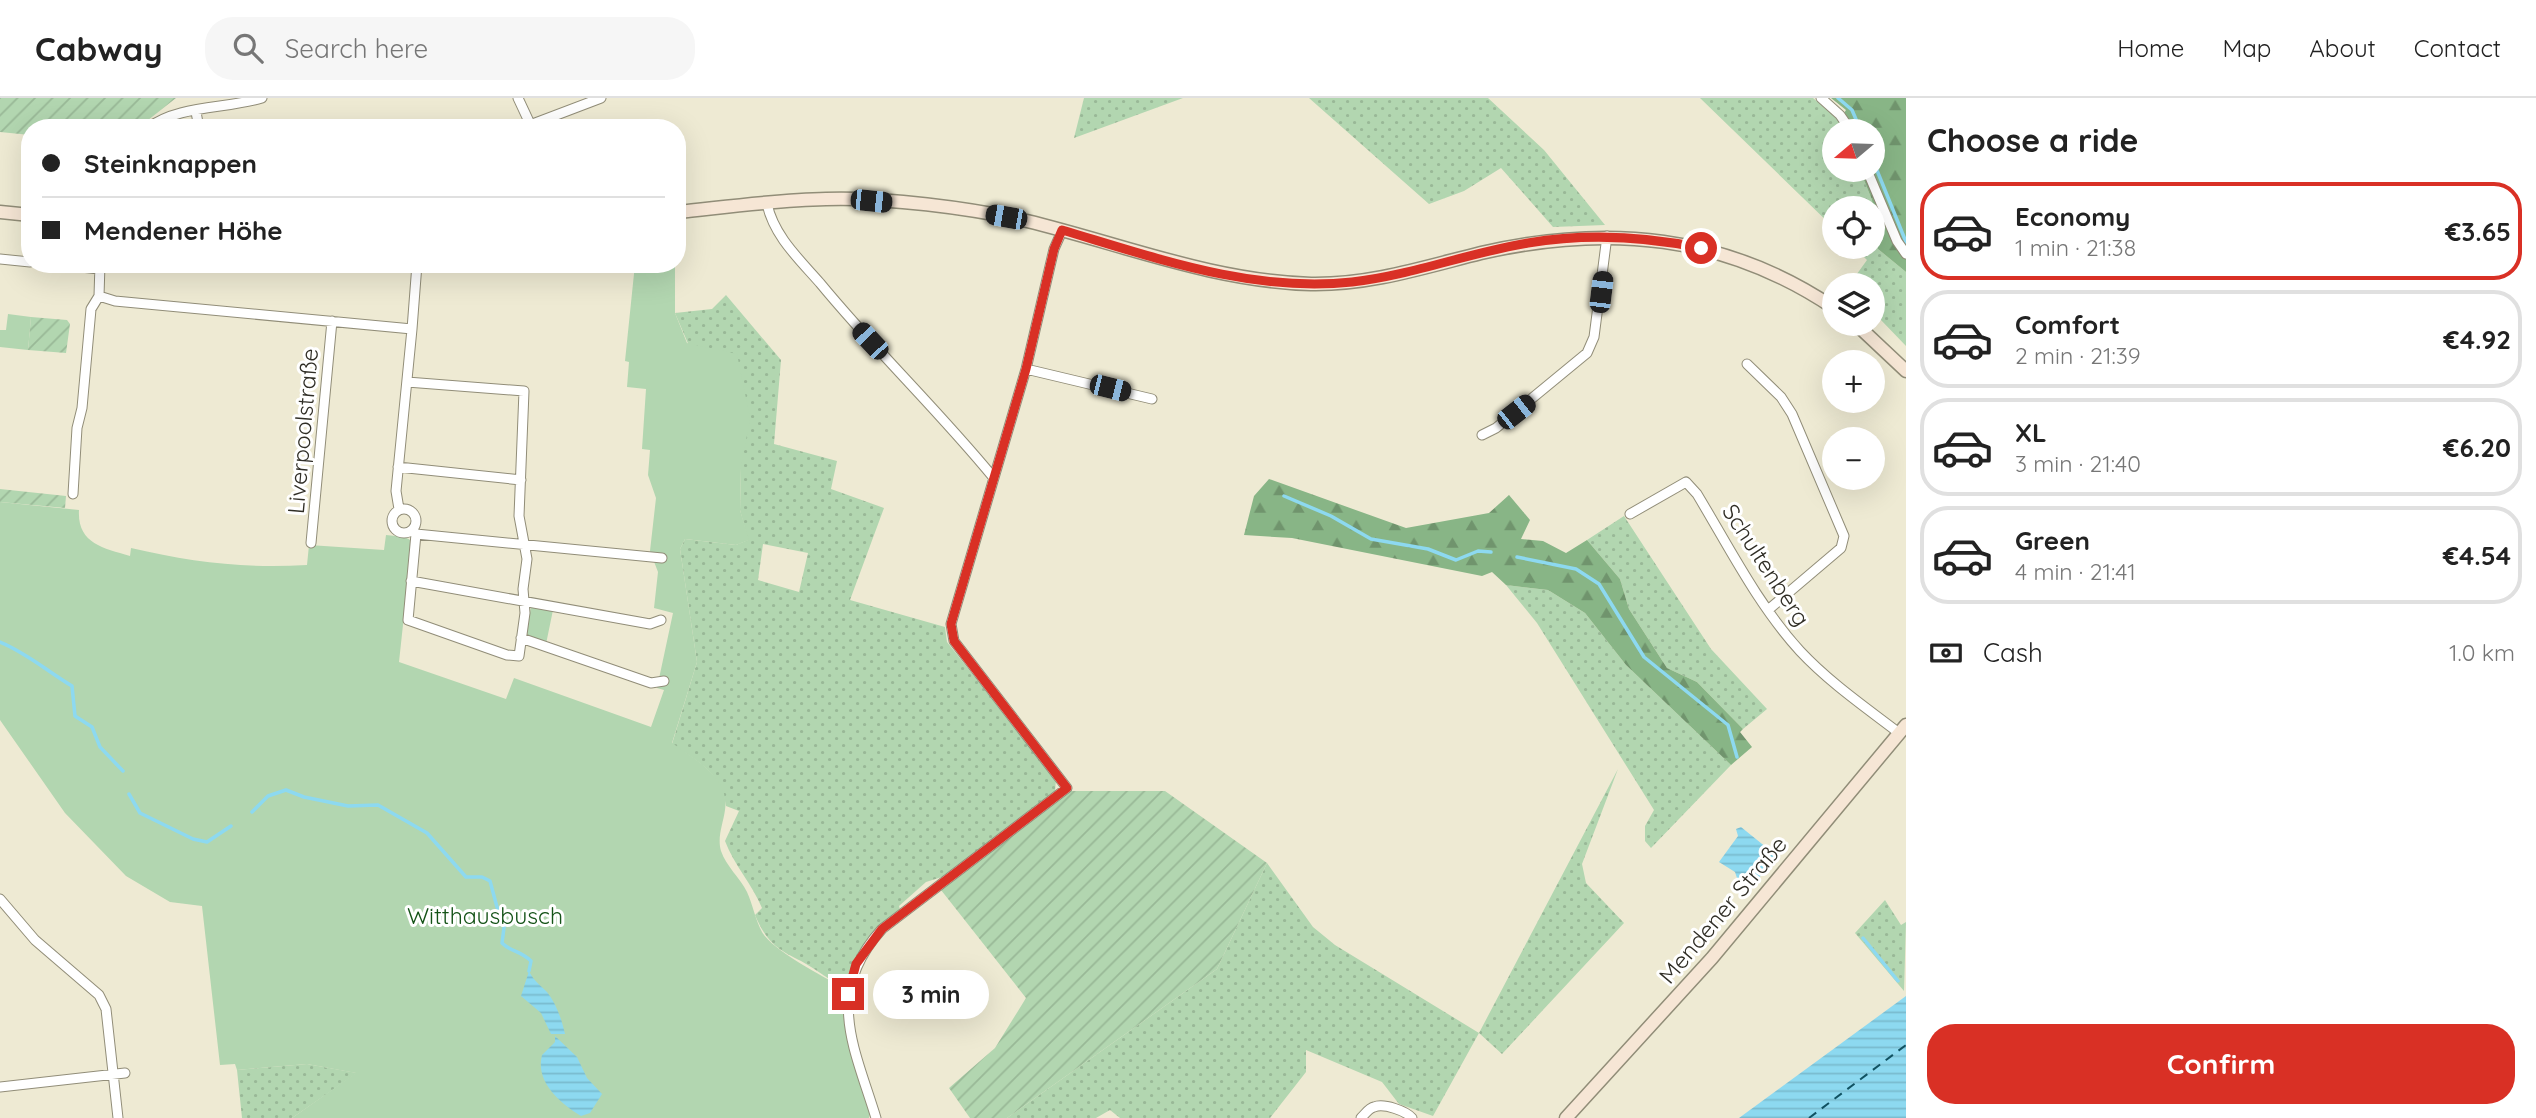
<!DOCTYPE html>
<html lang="en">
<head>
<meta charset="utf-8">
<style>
  :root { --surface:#fff; --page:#f6f6f6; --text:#222; --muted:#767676; --line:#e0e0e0; --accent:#d93025 }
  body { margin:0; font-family:Quicksand,sans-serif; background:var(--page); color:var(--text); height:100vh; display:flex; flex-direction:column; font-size:26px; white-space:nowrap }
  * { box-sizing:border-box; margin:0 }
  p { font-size:23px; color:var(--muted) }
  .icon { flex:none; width:38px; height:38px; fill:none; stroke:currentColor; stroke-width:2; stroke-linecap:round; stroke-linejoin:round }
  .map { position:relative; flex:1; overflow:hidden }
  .details { display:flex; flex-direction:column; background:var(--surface); width:630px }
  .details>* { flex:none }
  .banner { position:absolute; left:21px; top:21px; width:665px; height:154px; border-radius:28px; box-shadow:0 7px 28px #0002; display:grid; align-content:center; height:154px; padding:0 21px; background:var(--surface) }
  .needle { width:46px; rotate:251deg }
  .buttons { position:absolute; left:1822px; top:21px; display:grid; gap:14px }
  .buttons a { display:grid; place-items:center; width:63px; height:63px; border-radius:50%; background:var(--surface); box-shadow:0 7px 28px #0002; font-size:35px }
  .end { position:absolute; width:32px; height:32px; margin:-16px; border:9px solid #d93025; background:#fff; box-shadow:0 0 0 4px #fff }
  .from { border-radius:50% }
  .bubble { position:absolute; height:49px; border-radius:24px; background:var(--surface); box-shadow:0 7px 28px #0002; font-size:23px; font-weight:700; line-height:49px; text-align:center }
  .car { position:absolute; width:21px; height:42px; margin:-21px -10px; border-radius:9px; box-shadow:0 0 5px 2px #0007; background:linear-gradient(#222 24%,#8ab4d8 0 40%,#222 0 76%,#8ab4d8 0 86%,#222 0) }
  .banner b { display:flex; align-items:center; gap:24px; height:66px; font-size:26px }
  .banner b+b { border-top:2px solid var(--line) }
  .banner i { width:18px; height:18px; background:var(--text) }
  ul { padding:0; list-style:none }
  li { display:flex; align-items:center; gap:21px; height:98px; margin:0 14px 10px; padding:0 7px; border:4px solid var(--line); border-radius:28px }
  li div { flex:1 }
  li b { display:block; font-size:26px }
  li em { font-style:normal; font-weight:700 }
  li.current { border-color:var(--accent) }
  li>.icon { width:63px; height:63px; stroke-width:1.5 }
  h2 { padding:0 21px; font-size:32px; line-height:84px }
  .pay { display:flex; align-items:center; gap:18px; height:77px; padding:0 21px; font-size:26px }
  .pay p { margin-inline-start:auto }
  .action { display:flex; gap:14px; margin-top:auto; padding:14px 21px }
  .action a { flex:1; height:80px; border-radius:28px; background:var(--accent); color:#fff; font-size:28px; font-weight:700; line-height:80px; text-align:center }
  header { display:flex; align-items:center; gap:42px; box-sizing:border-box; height:98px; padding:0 35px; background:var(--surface); border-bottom:2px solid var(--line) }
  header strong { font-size:33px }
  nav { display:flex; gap:38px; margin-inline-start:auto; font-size:24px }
  .search { width:490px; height:63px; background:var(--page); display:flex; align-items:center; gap:18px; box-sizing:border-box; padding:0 24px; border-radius:28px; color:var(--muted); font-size:26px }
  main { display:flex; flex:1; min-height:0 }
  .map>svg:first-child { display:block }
  .grass { fill:url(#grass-dots); fill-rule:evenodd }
  .forest { fill:url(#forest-firs) }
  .park { fill:#b2d6b0 }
  .garden { fill:url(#garden-furrows) }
  .water { fill:url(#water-rules) }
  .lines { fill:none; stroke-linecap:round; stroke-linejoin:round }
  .stream { stroke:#8dd9f0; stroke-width:3.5 }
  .ferry { stroke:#115262; stroke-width:2; stroke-dasharray:9 7; stroke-linecap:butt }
  .street-casing { stroke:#918d78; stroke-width:11 }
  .secondary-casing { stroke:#918d78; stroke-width:15 }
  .street { stroke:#fff; stroke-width:9 }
  .secondary { stroke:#f6e6d5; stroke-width:12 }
  .route { stroke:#d93025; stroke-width:9 }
  .labels { text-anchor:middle; stroke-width:6; stroke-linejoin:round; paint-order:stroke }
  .street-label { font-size:23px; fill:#302e26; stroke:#fff }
  .park-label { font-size:23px; fill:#145317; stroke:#fff }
</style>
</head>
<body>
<header>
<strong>Cabway</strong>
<div class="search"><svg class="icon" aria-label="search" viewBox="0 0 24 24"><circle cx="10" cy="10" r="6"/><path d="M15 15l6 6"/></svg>Search here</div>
<nav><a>Home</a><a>Map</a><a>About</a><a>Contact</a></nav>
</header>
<main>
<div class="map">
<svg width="1906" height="1020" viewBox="0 0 1906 1020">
  <defs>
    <pattern id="grass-dots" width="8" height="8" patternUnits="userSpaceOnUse" patternTransform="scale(1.75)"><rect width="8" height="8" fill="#b2d6b0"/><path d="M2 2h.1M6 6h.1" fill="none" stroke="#99b897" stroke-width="1.8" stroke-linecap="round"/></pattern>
    <pattern id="forest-firs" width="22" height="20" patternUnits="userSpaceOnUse" patternTransform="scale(1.75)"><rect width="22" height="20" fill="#88b586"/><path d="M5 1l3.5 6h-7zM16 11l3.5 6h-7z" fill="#70946d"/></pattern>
    <pattern id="garden-furrows" width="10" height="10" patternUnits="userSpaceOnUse" patternTransform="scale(1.75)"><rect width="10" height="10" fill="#b2d6b0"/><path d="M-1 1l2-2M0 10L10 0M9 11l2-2" fill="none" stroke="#99b897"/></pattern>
    <pattern id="water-rules" width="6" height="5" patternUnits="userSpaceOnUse" patternTransform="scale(1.75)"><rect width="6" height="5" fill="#8dd9f0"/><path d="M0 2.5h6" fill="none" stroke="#7abbce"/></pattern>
  </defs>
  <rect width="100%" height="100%" fill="#eeead3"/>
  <path class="grass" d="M1084,0H1183L1074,40Z
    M1309,0H1488L1544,52L1605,127L1553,129L1501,70L1464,93L1429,106Z
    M1700,0H1813L1840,22L1844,33H1834V72H1860L1872,102L1878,151L1906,174V248L1880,221L1873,225L1872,187H1849L1867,162L1854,149H1872V110H1834V130Z
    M726,197L781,262L774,346L837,363L831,391L884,410L850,502L945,529L947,544L1056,681L1055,694L945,778L926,784L899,808L900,812C872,834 853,855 844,890C829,882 816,871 801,863C776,851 766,843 755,817L762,810C752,786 734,767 725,743L739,713L726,708C721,674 698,664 672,646L697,564L680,451L685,441L736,447L748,442L740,412L741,370L675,215L712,211ZM763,446L808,455L799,494L758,482Z
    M1624,418L1711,551L1767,611L1743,631L1697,584L1667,570L1629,511L1620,481L1587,442Z
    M1506,487L1548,492L1585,515L1626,567L1731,667L1651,750L1645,743V728L1654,712L1537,525Z
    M1618,671L1582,766L1586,785L1624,825L1502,956L1479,935L1433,1018L1399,1006L1382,984L1306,952V974L1270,1020H1120L1110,1012L1096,1020H1007L1217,871L1267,765L1313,829L1335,847L1479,935Z
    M1885,802L1901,827L1906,824L1904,893L1855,835Z
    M307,966L357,975L292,1020H242L237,972Z"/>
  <path class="forest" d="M1831,0H1906V174L1878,151L1872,102L1860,72H1872V33H1844L1840,22L1846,12Z
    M1269,381L1406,430L1489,415L1509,397L1530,422L1521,441L1543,443L1566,455L1587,442L1620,481L1629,511L1667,570L1697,584L1743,631L1740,634L1752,649L1731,667L1626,567L1585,515L1548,492L1506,487L1492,474L1482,478L1292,440L1244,437L1254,398Z"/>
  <path class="park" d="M635,166H675V215L687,245L737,256L750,320L741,370L740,412L749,442L736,447L685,441L680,451L697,564L672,645C694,661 730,679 725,712C723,726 717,739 721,753C726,768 740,780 747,794C753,807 755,821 762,834C772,852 824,879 844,890L845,923L870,1015L869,1020H292L356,975L307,966L237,972L235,966L220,967L202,808L170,804L126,778L65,715L0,622V404L79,412C77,445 102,450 130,458L131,450C191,464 246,471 307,467L309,447L384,452L386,437L405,439L412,443L399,564L506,601L514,580L651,629L664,592L657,590L673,515L654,510L658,474L650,453L656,400L648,377L650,352L642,351L646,291L627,289L629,264L625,263Z
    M8,216L31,219L28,252L0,249V232H6Z
    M531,508L553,512L546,546L529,540L527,535Z"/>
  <path class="garden" d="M0,0H176L138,30H30V37L0,34Z
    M31,219L67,222L70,226L66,255L28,252Z
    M0,391L66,398L65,410L0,404Z
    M1068,693H1165L1267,765L1217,871L1007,1020H970L949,990L995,950L1026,900L941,792Z"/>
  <path class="water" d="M1741,729L1777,758L1753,787L1737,780L1735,774L1719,764L1738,738L1736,731Z
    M529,873C534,883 539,886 547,894C556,905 562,922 565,936H551L541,915L521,898Z
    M1906,898V1020H1739Z
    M555,938L577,959L587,980L602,996L590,1015L581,1018C560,1005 535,984 542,957L555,944Z"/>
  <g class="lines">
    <path class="stream" d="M1838,0L1852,12L1861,33
      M1872,60L1906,144
      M1284,398L1331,418L1371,441L1428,451L1456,462L1478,453L1491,454
      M1517,459L1576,471L1599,486L1644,559L1728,627L1737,659
      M0,544C27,555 47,573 72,588L75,618L92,629L100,649L123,673
      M129,696L140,715L193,741L207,744L231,728
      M252,714L268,698L286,692L304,699L348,708L378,707L427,735L466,779H482L490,783L497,809L505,822L502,845C511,854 521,853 531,863L529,873
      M1863,840L1898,883"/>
    <path class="ferry" d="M1809,1020L1906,947"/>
    <g class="street-casing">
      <path id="street" d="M518,0L532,30
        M1821,0L1840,17L1851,33
        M196,14L199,30
        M530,27L601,0
        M148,30C178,7 226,11 262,0
        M1867,72L1897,143L1906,156
        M767,106C774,138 799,161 820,185C875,252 938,312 993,379
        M0,161L30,164
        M54,166L99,171
        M99,198L115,203L412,231L396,393L399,411
        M412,231L417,166
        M1747,266L1781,299L1792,316L1844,438L1841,450L1768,512
        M1026,271L1152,301
        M407,284L524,293L519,418L527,461L523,491L525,515L519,558L507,557L408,522L416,436
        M1482,337L1496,330L1587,255L1594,239L1607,138
        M398,369L521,382
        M73,396L77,330L82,310L91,211L99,198L100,166
        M392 423a12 12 0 1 1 24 0a12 12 0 1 1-24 0Z
        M1630,416L1686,384L1697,396C1729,449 1758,507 1800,553C1829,584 1865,609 1899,635
        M414,433L416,436L662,460
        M311,445L332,223
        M411,483L650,526L661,522
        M521,540L651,585L664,583
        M0,801L35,842L99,897L106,911L118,1020
        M0,989L125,975
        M876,1020C854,948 824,895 882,831L1067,690L954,543L951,526L1026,271L1054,151L1062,133
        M1361,1020C1365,1016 1369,1010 1374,1009C1384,1005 1406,1013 1412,1020"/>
    </g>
    <g class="secondary-casing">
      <path id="secondary" d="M0,114L30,117
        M677,114C726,109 776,102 826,101C883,99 971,110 1027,123C1122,146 1212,183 1311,186C1370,187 1425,169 1481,155C1607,126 1724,136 1834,210
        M1856,226L1906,273
        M1566,1020L1712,860L1906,627"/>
    </g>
    <use href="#street" class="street"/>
    <use href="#secondary" class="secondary"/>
  </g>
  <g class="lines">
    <path class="route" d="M848,896L856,866L882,831L1067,690L954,543L951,526L1026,271L1054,151L1062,132C1156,160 1253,195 1352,184C1412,177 1468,155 1528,145C1587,135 1643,138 1701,150"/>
  </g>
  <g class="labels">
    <g class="street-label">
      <text transform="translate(303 333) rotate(-85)" y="8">Liverpoolstraße</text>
      <text transform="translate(1766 467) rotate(57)" y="8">Schultenberg</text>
      <text transform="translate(1723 812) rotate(-50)" y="8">Mendener Straße</text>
    </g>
    <g class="park-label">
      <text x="485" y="826">Witthausbusch</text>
    </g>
  </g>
</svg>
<div class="buttons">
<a><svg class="needle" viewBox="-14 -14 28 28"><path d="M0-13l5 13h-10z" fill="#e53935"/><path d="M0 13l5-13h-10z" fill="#767676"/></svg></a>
<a><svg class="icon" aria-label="locate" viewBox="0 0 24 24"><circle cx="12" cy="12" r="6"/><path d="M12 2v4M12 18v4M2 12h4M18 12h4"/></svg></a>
<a><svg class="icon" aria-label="layers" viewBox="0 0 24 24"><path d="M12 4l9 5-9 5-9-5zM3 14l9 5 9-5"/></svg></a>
<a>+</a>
<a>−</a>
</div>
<i class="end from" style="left:1701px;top:150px"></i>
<i class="end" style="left:848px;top:896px"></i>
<div class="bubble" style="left:873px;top:872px;width:116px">3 min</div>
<i class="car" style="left:871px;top:103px;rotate:96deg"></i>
<i class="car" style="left:1006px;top:119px;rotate:280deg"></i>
<i class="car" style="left:1601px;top:194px;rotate:7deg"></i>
<i class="car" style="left:870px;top:243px;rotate:317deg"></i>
<i class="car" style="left:1110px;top:290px;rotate:104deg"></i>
<i class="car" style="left:1516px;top:314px;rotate:52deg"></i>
<div class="banner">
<b><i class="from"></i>Steinknappen</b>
<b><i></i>Mendener Höhe</b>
</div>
</div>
<section class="details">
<h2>Choose a ride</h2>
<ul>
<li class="current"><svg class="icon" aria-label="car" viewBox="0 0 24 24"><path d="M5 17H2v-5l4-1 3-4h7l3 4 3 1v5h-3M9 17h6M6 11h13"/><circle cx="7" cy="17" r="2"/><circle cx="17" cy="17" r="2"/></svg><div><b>Economy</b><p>1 min · 21:38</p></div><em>€3.65</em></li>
<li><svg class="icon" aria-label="car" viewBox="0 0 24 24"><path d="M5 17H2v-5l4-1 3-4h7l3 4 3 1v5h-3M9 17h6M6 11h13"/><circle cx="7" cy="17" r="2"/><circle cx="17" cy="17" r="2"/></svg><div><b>Comfort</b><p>2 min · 21:39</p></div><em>€4.92</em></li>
<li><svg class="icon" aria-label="car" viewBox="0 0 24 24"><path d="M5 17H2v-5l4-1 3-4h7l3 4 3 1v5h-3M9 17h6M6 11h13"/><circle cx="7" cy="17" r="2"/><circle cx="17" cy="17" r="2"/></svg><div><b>XL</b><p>3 min · 21:40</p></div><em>€6.20</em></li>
<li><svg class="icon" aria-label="car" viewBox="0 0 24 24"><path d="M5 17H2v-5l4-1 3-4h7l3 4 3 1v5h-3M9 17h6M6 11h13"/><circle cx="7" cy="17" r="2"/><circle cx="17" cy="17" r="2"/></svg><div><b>Green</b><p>4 min · 21:41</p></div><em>€4.54</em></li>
</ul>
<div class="pay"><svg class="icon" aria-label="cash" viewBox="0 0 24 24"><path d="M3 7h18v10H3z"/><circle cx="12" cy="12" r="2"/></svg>Cash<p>1.0 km</p></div>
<div class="action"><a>Confirm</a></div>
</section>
</main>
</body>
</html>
